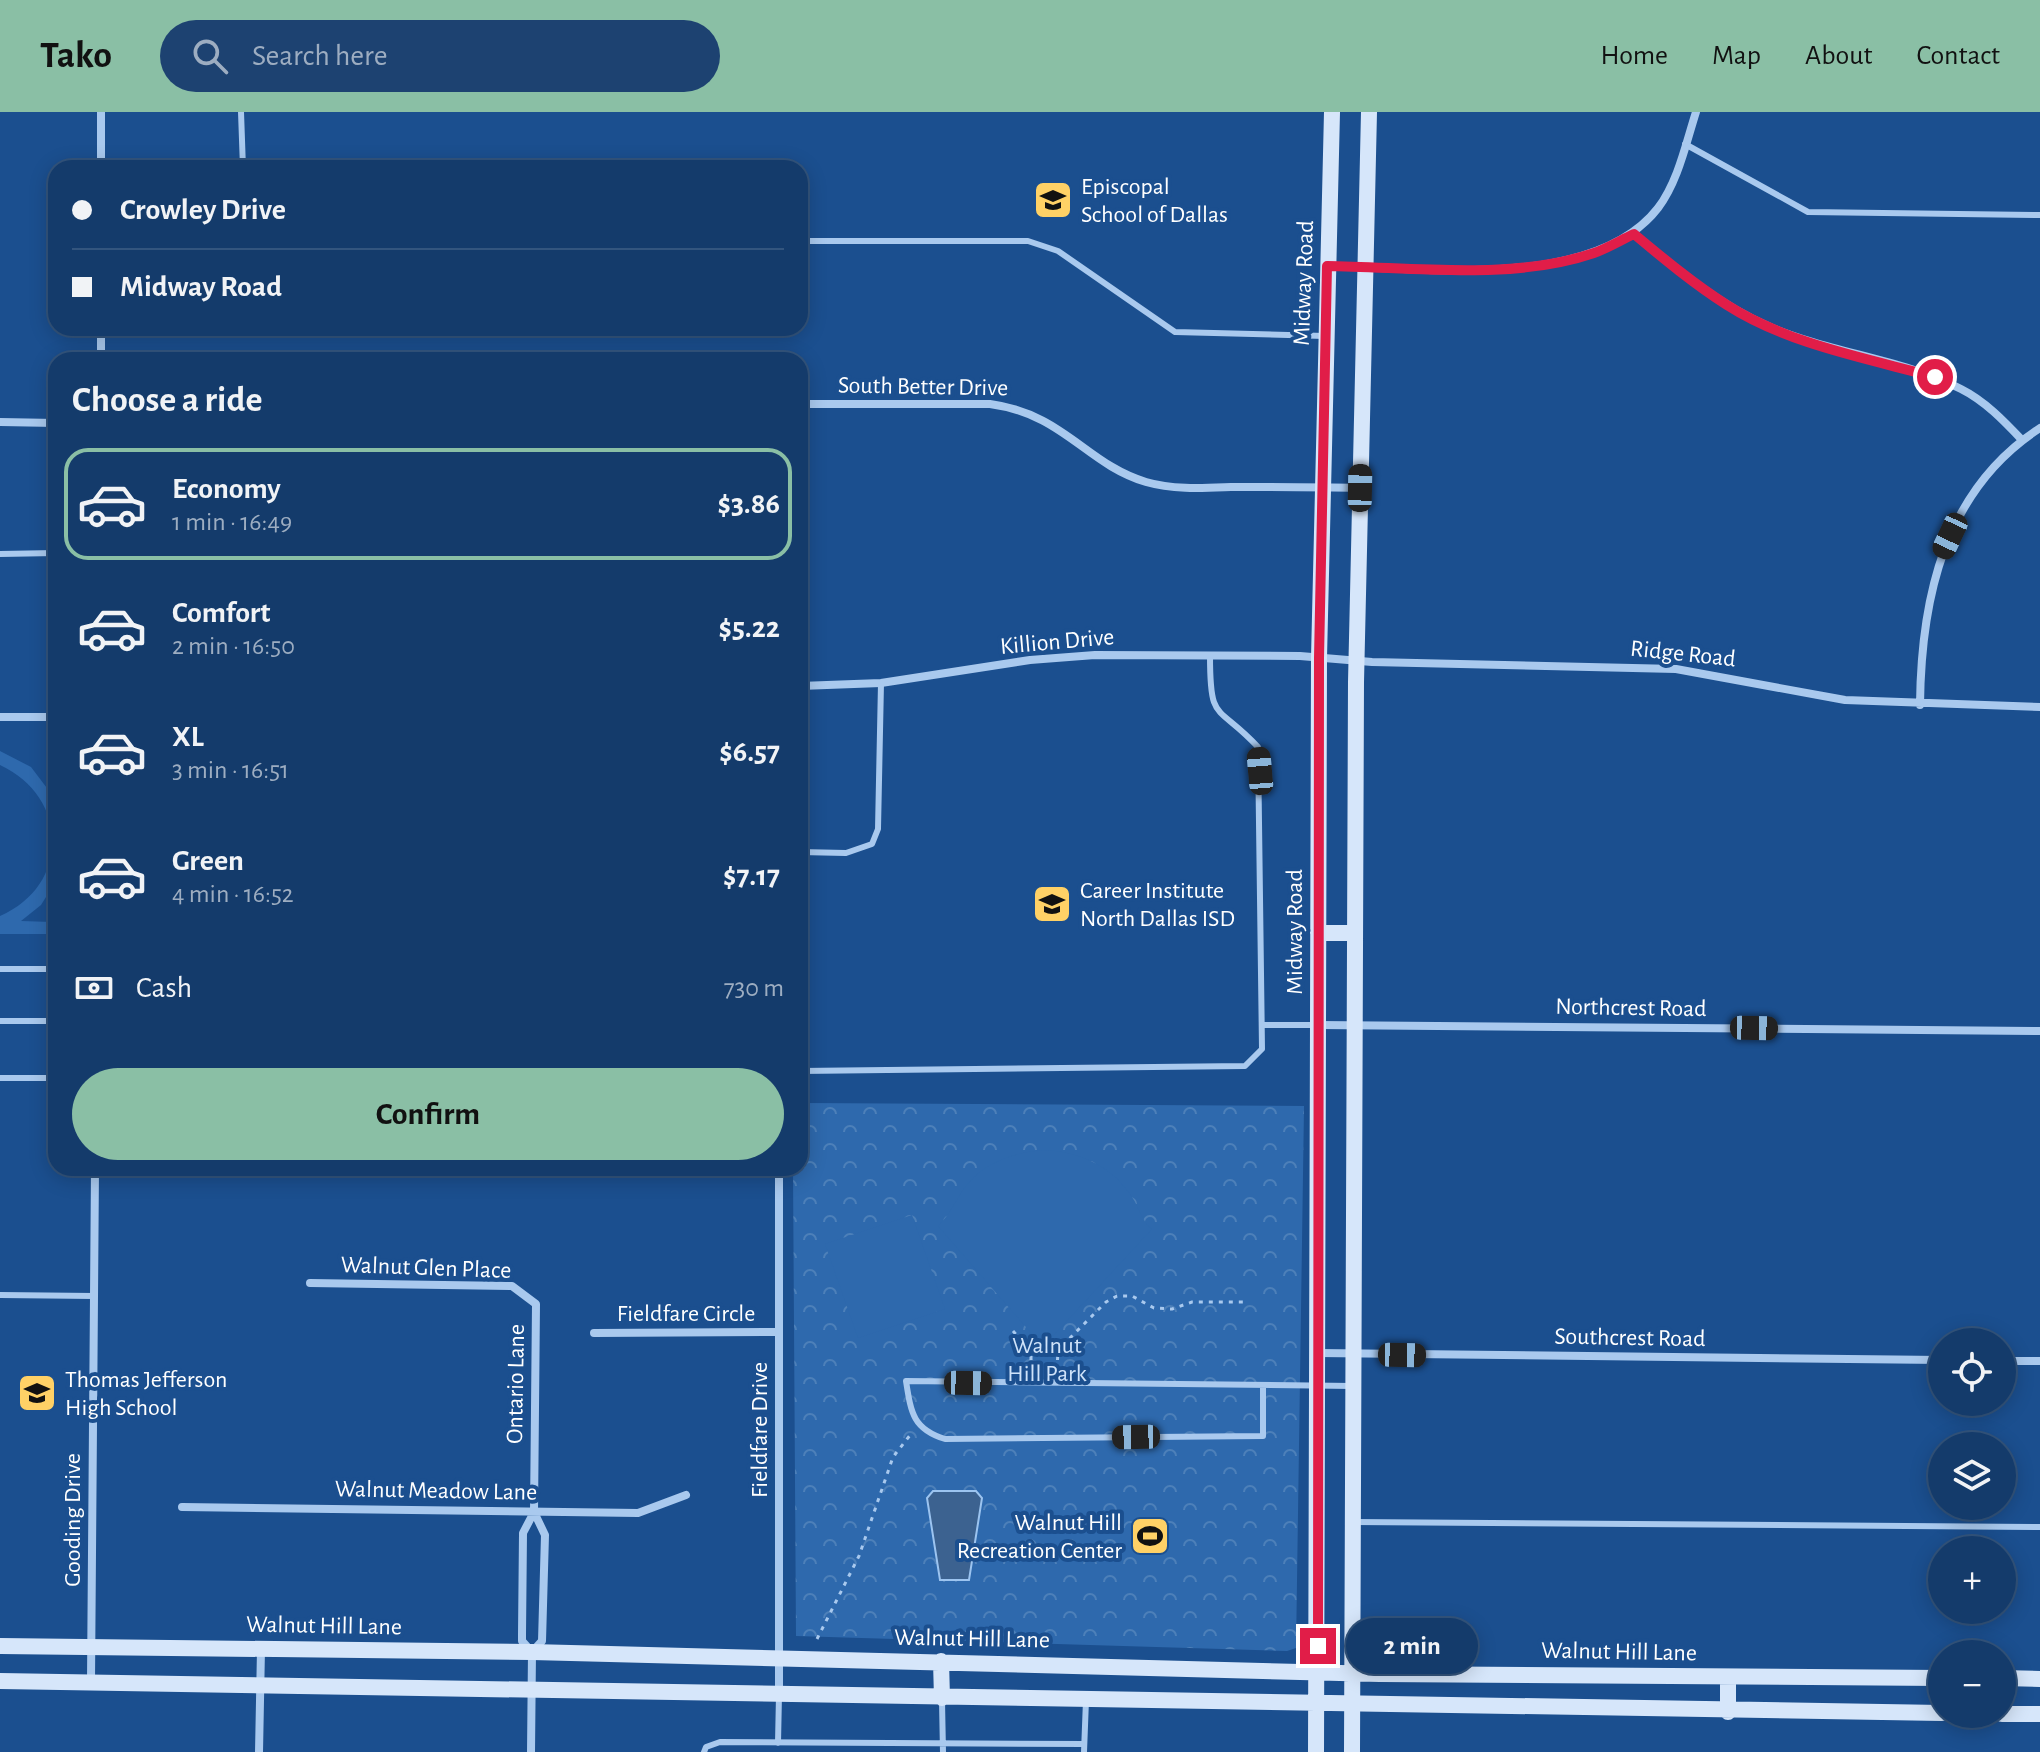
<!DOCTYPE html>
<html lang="en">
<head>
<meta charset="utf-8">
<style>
  :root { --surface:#143b6b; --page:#1d4271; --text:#f1f3f6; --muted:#9dadc1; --line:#33557e; --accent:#8abfa5 }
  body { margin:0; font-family:"Alegreya Sans",sans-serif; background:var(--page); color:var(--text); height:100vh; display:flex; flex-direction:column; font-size:30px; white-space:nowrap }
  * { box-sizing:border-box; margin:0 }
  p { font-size:26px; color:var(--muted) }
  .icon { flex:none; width:44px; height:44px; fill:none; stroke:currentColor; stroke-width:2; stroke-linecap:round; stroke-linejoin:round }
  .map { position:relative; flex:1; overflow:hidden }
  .side { position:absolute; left:48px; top:240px; width:760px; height:824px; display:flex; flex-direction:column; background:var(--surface); border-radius:24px; box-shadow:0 4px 20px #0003,0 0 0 2px var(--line) }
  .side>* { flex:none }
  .top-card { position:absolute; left:48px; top:48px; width:760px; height:176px; border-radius:24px; box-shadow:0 4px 20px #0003,0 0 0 2px var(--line); display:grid; align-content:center; height:176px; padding:0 24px; background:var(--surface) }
  .controls { position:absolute; left:1928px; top:1216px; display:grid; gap:16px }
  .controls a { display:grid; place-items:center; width:88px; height:88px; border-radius:50%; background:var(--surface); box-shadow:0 4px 20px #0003,0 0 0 2px var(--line); font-size:40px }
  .end { position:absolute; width:36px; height:36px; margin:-18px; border:10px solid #e11d48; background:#fff; box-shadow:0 0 0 4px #fff }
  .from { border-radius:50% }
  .bubble { position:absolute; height:56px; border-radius:28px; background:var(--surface); box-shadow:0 4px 20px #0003,0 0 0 2px var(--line); font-size:26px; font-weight:600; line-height:56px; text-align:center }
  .car { position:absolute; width:24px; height:48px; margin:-24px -12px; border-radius:10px; box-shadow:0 0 6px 2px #0007; background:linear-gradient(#222 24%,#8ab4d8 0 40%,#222 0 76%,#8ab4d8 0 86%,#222 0) }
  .top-card b { display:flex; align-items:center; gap:28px; height:76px; font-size:30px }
  .top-card b+b { border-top:2px solid var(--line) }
  .top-card i { width:20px; height:20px; background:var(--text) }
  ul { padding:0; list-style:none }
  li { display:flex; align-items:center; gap:24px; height:112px; margin:0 16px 12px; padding:0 8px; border:4px solid transparent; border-radius:24px }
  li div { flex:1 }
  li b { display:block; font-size:30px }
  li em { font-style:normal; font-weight:600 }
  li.on { border-color:var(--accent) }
  li>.icon { width:72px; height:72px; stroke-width:1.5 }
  h2 { padding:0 24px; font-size:36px; line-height:96px }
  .pay { display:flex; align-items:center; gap:20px; height:88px; padding:0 24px; font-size:30px }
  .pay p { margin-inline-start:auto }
  .primary-button { display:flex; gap:16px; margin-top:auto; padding:16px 24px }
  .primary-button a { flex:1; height:92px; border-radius:48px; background:var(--accent); color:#111; font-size:32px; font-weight:600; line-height:92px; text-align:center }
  header { display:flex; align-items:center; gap:48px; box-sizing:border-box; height:112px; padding:0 40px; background:var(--accent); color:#111 }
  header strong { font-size:38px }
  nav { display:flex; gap:44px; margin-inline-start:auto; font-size:28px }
  .search { width:560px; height:72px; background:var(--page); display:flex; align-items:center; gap:20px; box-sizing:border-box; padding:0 28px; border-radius:44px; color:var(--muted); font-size:30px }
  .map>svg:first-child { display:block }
  .park { fill:url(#park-crowns) }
  .pitch { fill:#2e69ad }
  .water { fill:#3c6290; stroke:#9cc4f0; stroke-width:2 }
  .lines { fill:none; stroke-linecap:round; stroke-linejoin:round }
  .path { stroke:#a9c9ee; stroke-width:3; stroke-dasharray:4 6; stroke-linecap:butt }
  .lane { stroke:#a9c9ee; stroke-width:6 }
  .street { stroke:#a9c9ee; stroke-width:8 }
  .secondary { stroke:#d6e6fa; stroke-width:16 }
  .route { stroke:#e11d48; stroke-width:10 }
  .labels { text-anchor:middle; stroke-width:8; stroke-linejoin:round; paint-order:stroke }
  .poi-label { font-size:24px; fill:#fff; stroke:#1b4f8f; text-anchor:start }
  .street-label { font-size:24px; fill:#fff; stroke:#1b4f8f }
  .park-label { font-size:24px; fill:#cfe3fa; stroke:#1b4f8f }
</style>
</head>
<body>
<header>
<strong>Tako</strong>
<div class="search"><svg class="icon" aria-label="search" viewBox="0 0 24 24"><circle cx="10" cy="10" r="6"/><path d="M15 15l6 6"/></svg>Search here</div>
<nav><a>Home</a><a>Map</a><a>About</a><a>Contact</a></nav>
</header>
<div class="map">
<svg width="2040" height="1640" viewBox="0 0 2040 1640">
  <defs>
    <pattern id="park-crowns" width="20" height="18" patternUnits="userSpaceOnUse" patternTransform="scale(2)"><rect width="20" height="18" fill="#2e69ad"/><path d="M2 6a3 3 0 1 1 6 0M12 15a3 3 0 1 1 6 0" fill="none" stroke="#4d80b9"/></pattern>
  </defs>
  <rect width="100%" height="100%" fill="#1b4f8f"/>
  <path class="park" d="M800,991L1304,994L1296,1536L1287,1539L796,1524L793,1056H800Z"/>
  <path class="pitch" d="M0,639L31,655L56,688V769L41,793L21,809L52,810V822H0V804C71,773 69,685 0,653Z
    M1045,1038C1080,1040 1112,1054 1132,1085C1139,1095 1142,1110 1152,1117L1053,1224L1032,1222L938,1114C949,1104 955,1090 963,1078C981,1051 1014,1040 1045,1038Z
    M912,1103L945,1197L858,1226L825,1132Z"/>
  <path class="water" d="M933,1379H976L982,1386L969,1468H940L927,1386Z"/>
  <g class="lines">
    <path class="path" d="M1013,1219L1030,1238H1058L1106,1190L1117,1184H1132L1154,1196L1172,1197L1192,1190H1243
      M1031,1258V1238
      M1057,1258L1058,1238
      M817,1527L859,1444L893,1345L911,1322"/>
    <path class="lane" d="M241,0L243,56
      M1685,32L1808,100L2040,103
      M800,129H1028L1058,139L1175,220L1325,224
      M0,442L56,441
      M800,740L846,741L872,732L878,717L881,571
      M0,857H52V966H0
      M0,909H52
      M1262,913H1317
      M800,959L1245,954L1262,937L1258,635C1217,591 1210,612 1210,544
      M255,1056L286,1062L779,1060
      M0,1183L94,1184
      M1263,1274V1324L945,1327C913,1317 911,1301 906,1269L1353,1274
      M1353,1410L2040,1415
      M942,1589L943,1640
      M778,1631L779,1583
      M704,1640L706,1635L720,1630L1084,1632
      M1084,1640L1086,1588"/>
    <path class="street" d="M101,56V0
      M1634,122C1676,157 1719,193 1770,215C1831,241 1902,247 1961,277C1985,289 2004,309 2022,328
      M1328,154C1422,156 1594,179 1658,96C1678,70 1686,31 1696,0
      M101,248V216
      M800,292H990C1064,302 1086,352 1146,370C1174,378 1204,376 1231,375C1274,375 1317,375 1360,376
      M0,310L56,311
      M800,574L881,571L1030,548L1095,543L1300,544L1372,550L1676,557L1845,588L2040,595
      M1920,593C1921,487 1944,378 2040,316
      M0,605H56
      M1318,913L2040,919
      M310,1171L512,1174L536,1192L534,1400L545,1423L542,1529L532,1540
      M594,1221L779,1220
      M1318,1241L1942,1248
      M2002,1249H2040
      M182,1395L638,1401L686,1383
      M91,1569L95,1056
      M779,1581V1056
      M259,1640L261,1537
      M531,1640L532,1540L522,1529V1522L523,1421L534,1400"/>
    <path class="secondary" d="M1318,821H1355
      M0,1534L532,1540L1380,1562L1942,1566
      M941,1549L942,1586
      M1728,1565V1600
      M2002,1566L2040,1567
      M0,1569L1942,1601
      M2002,1602H2040
      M1316,1640L1319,546L1332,0
      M1352,1640L1356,570L1369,0"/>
  </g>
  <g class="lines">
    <path class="route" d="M1318,1534L1319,546L1327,154C1413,155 1512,169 1594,141C1608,136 1621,128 1634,122C1664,147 1694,172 1727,193C1788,232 1865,246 1935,265"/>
  </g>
  <defs>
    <g id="school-square" transform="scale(2)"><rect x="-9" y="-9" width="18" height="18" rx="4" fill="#ffd166" stroke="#1b4f8f"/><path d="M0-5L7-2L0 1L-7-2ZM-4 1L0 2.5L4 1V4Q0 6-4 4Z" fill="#111"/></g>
    <g id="stadium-square" transform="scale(2)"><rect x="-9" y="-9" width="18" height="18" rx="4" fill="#ffd166" stroke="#1b4f8f"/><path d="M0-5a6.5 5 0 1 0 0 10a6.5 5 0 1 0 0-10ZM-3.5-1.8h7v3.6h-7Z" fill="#111"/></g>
  </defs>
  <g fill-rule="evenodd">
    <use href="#school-square" x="1053" y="88"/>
    <use href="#school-square" x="1052" y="792"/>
    <use href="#school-square" x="37" y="1281"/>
    <use href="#stadium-square" x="1150" y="1424"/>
  </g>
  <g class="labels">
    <g class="poi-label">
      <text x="1081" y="82">Episcopal<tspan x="1081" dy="28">School of Dallas</tspan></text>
      <text x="1080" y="786">Career Institute<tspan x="1080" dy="28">North Dallas ISD</tspan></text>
      <text x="65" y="1275">Thomas Jefferson<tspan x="65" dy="28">High School</tspan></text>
      <text x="1122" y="1418" text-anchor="end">Walnut Hill<tspan x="1122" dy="28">Recreation Center</tspan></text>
    </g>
    <g class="street-label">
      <text transform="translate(1303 171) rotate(-88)" y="8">Midway Road</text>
      <text transform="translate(923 274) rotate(1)" y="8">South Better Drive</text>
      <text transform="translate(1057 529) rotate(-5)" y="8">Killion Drive</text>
      <text transform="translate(1683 541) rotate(6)" y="8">Ridge Road</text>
      <text transform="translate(1294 820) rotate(-90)" y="8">Midway Road</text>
      <text transform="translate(1631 895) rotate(1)" y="8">Northcrest Road</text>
      <text transform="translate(426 1155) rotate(2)" y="8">Walnut Glen Place</text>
      <text x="686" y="1209">Fieldfare Circle</text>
      <text transform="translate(1630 1225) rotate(1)" y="8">Southcrest Road</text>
      <text transform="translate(515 1272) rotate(-89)" y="8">Ontario Lane</text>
      <text transform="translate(759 1318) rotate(-90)" y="8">Fieldfare Drive</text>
      <text transform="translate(436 1378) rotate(1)" y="8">Walnut Meadow Lane</text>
      <text transform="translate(72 1408) rotate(-90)" y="8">Gooding Drive</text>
      <text transform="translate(324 1513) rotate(1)" y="8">Walnut Hill Lane</text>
      <text transform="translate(972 1526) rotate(1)" y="8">Walnut Hill Lane</text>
      <text transform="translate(1619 1539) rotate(1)" y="8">Walnut Hill Lane</text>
    </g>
    <g class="park-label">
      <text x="1047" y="1241">Walnut<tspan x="1047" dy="28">Hill Park</tspan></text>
    </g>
  </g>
</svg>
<div class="controls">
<a><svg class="icon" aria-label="locate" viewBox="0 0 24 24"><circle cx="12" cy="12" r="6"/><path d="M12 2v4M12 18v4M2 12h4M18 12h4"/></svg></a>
<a><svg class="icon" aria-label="layers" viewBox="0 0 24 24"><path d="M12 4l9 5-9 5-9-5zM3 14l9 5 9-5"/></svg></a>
<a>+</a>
<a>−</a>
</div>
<i class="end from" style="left:1935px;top:265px"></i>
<i class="end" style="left:1318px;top:1534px"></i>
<div class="bubble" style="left:1346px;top:1506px;width:132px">2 min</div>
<i class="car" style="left:1360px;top:376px;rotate:1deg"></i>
<i class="car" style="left:1950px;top:424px;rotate:205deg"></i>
<i class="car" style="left:1260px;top:659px;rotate:355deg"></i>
<i class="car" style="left:1754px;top:916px;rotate:91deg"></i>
<i class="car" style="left:1402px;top:1243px;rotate:91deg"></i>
<i class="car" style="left:968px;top:1271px;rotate:91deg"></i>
<i class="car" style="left:1136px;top:1325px;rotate:269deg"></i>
<div class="top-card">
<b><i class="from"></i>Crowley Drive</b>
<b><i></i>Midway Road</b>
</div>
<section class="side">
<h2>Choose a ride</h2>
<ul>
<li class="on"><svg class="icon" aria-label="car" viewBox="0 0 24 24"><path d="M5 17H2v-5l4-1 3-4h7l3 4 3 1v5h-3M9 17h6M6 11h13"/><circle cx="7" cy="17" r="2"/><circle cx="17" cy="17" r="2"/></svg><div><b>Economy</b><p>1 min · 16:49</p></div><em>$3.86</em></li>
<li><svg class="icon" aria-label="car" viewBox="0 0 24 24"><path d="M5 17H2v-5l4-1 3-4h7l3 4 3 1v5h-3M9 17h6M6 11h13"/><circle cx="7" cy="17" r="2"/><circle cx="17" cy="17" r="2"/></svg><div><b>Comfort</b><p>2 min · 16:50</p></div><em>$5.22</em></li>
<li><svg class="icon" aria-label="car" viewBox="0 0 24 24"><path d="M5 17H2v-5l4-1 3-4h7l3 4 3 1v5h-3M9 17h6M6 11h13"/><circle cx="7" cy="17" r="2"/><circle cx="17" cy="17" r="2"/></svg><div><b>XL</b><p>3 min · 16:51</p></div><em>$6.57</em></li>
<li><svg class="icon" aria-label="car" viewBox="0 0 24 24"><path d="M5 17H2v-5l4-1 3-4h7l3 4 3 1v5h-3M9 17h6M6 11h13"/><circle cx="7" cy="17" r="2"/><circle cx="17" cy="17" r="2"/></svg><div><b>Green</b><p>4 min · 16:52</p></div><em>$7.17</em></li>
</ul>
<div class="pay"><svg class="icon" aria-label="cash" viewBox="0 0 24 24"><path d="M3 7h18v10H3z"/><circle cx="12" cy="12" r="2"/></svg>Cash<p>730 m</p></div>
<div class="primary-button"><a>Confirm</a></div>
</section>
</div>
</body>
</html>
